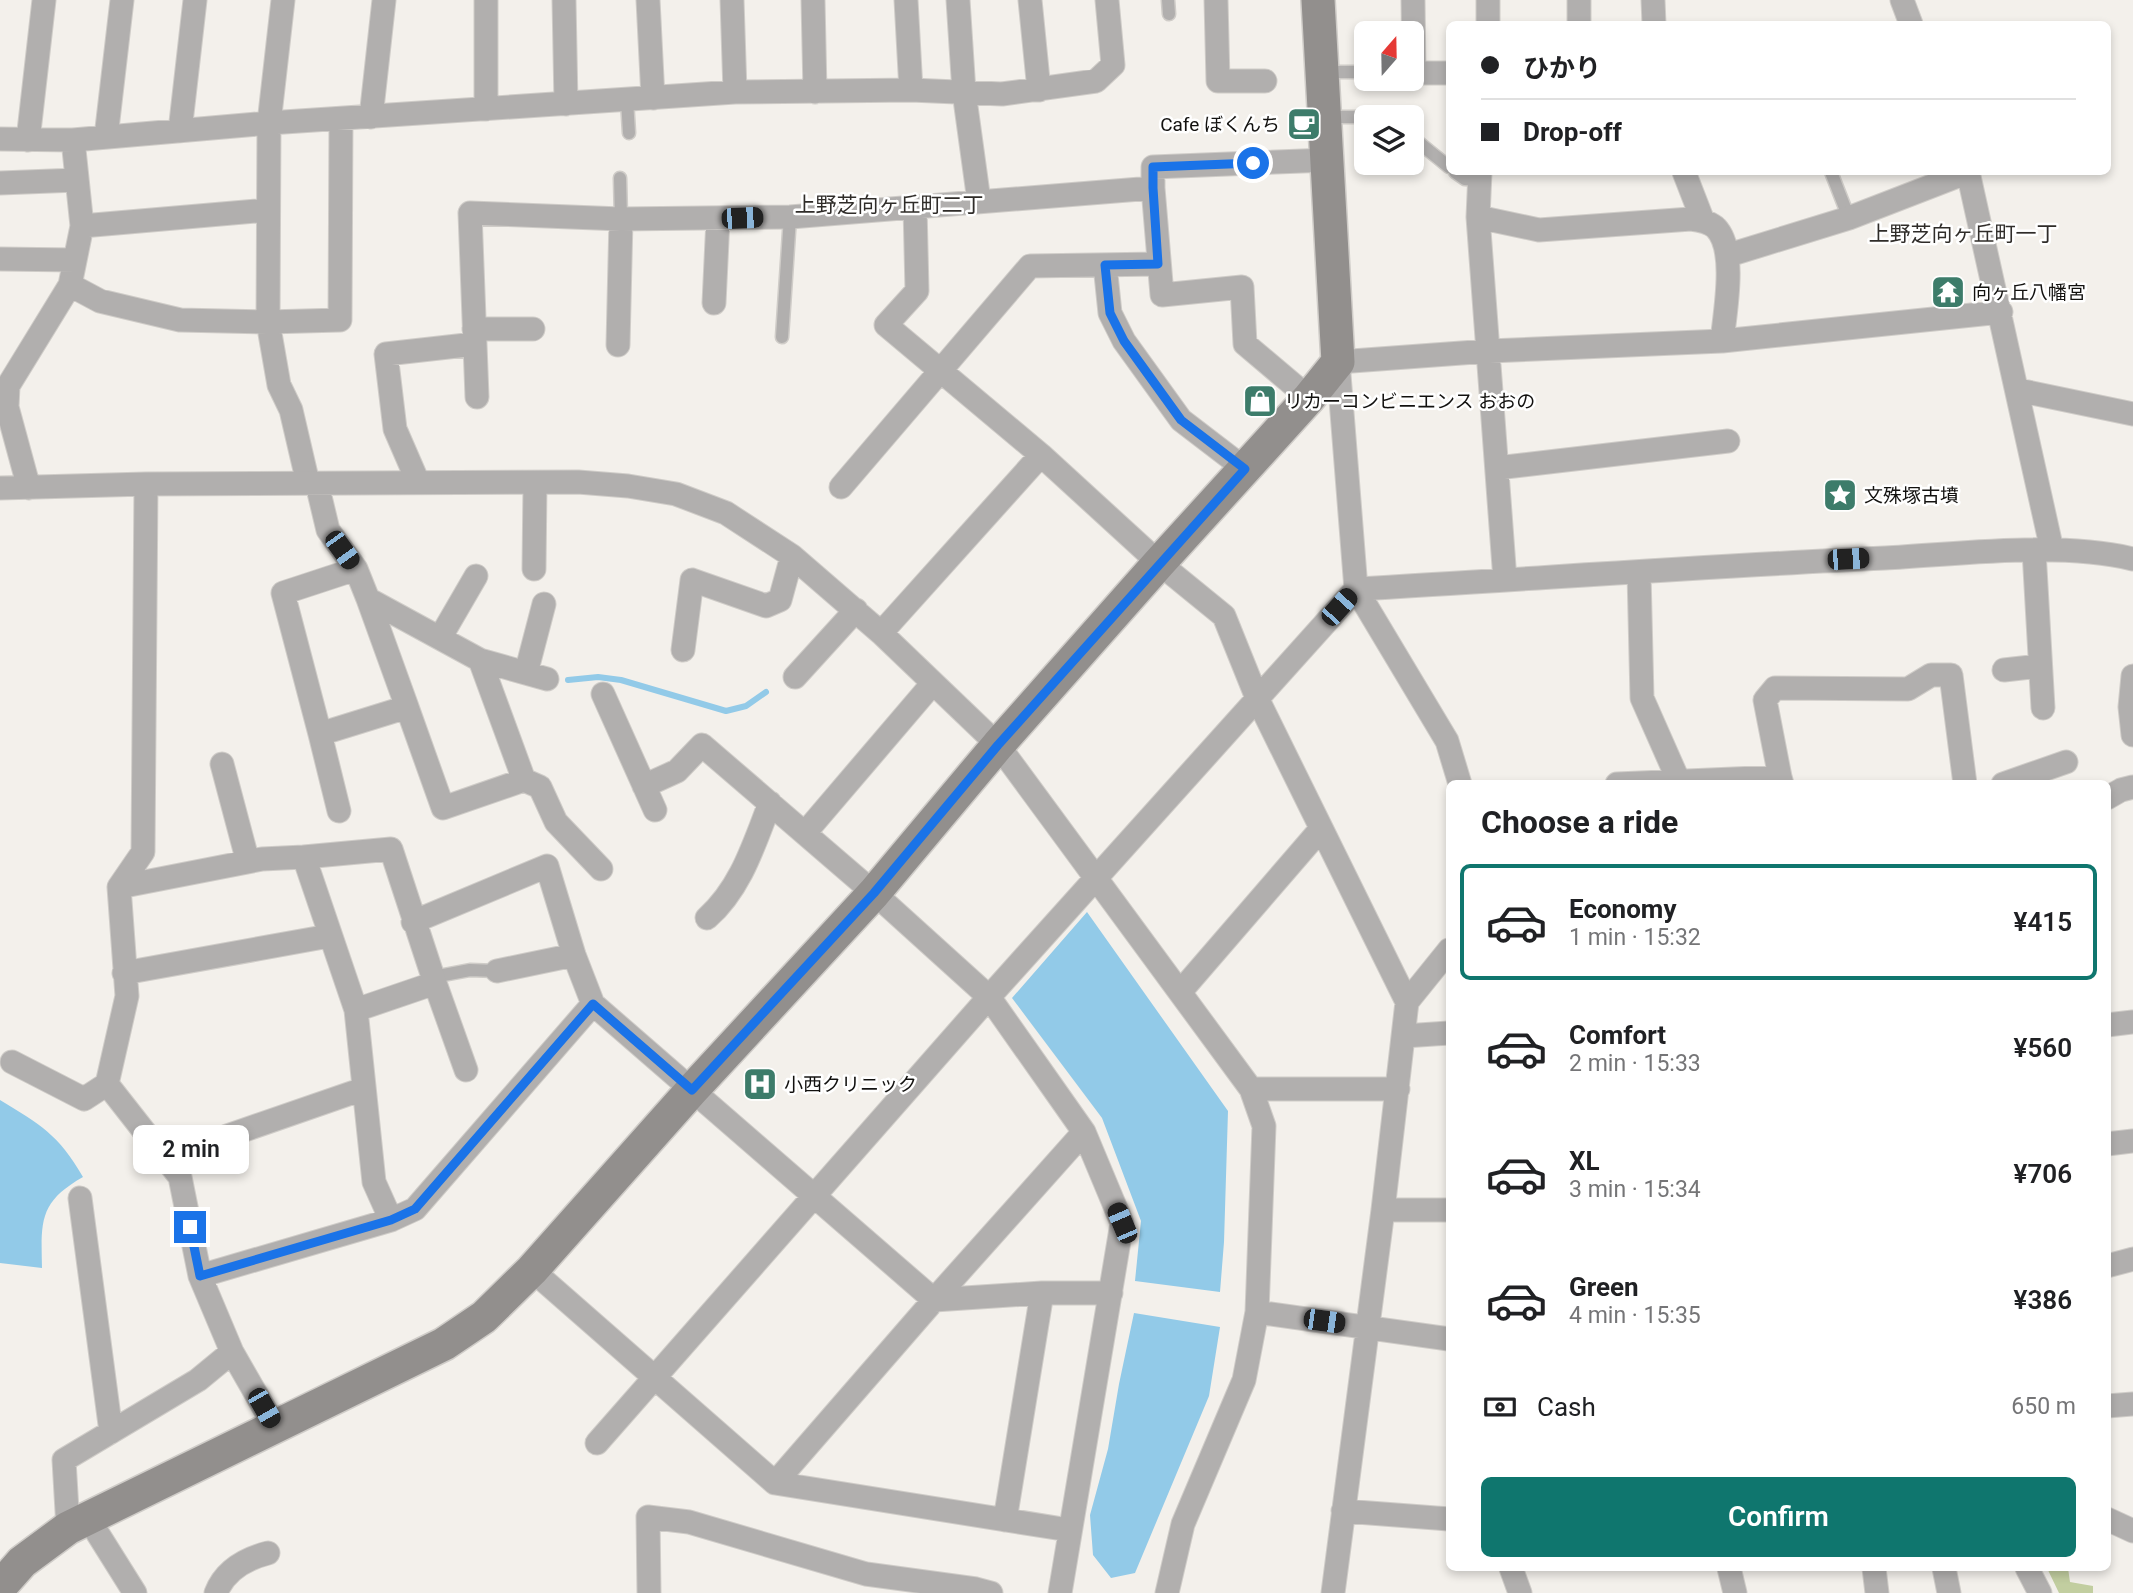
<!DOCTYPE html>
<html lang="en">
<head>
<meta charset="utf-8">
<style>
  :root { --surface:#fff; --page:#f6f6f6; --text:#202124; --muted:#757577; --line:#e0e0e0; --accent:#0f766e }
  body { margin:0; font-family:Roboto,"Noto Sans JP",sans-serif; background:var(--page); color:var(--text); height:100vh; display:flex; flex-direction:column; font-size:26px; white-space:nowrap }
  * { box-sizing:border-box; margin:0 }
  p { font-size:23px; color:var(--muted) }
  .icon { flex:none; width:38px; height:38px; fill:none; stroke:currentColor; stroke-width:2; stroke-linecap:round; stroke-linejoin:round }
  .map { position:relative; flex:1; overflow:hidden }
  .details { position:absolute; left:1446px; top:780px; width:665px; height:791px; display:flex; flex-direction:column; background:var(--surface); border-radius:10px; box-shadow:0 4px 10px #0003 }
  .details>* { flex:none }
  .banner { position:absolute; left:1446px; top:21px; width:665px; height:154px; border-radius:10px; box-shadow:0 4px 10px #0003; display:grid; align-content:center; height:154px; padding:0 35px; background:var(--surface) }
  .needle { width:46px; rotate:20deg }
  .controls { position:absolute; left:1354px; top:21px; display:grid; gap:14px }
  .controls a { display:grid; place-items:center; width:70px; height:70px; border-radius:10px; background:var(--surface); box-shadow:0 4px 10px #0003; font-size:35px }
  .end { position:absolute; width:32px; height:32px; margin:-16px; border:9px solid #1a73e8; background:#fff; box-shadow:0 0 0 4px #fff }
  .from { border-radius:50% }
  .bubble { position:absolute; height:49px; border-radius:10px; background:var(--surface); box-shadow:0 4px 10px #0003; font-size:23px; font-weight:600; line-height:49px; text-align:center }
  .car { position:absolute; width:21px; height:42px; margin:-21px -10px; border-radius:9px; box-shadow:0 0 5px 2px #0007; background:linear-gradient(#222 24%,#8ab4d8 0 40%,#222 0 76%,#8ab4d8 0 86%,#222 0) }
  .banner b { display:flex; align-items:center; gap:24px; height:66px; font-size:26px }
  .banner b+b { border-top:2px solid var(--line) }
  .banner i { width:18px; height:18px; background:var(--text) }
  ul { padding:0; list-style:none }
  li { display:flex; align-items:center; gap:21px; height:116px; margin:0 14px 10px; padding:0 21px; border:4px solid transparent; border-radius:10px }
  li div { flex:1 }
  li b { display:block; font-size:26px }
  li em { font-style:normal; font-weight:600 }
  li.selected { border-color:var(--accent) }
  li>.icon { width:63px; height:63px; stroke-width:1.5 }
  h2 { padding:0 35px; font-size:32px; line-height:84px }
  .pay { display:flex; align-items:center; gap:18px; height:77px; padding:0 35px; font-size:26px }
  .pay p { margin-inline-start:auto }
  .button { display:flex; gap:14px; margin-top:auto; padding:14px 35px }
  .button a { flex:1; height:80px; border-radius:10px; background:var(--accent); color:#fff; font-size:28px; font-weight:600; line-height:80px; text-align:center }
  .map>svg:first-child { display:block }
  .green { fill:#c2cea0 }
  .water { fill:#92cae8 }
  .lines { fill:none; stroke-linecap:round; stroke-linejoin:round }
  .stream { stroke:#92cae8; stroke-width:6 }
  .lane-casing { stroke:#cfccc8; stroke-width:15 }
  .street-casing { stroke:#cfccc8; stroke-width:25 }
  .secondary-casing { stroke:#cfccc8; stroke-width:36 }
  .lane { stroke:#b1afae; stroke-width:12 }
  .street { stroke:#b1afae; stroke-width:23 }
  .secondary { stroke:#928f8d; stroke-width:33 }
  .route { stroke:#1a73e8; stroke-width:9 }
  .labels { text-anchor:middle; stroke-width:5; stroke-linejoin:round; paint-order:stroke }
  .poi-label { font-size:19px; fill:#12110f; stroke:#fff; text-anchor:start }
  .neighbourhood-label { font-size:21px; fill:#2f2c29; stroke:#fff }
</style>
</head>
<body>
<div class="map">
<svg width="2133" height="1593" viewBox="0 0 2133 1593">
  <rect width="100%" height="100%" fill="#f3f0eb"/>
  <path class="green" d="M2047,1568H2068L2070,1582L2093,1586V1593H2059Z"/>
  <path class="water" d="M1087,912L1228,1111L1224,1242L1220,1292L1135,1281L1141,1221L1102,1118L1012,998Z
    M0,1100C41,1125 58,1134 83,1177C39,1202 41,1221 42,1268L0,1263Z
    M1134,1313L1220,1327L1209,1396L1135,1573L1111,1578L1093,1555L1090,1515L1108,1449L1119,1384Z"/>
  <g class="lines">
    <path class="stream" d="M568,680L598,677L621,680L726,711L746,706L766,692"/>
    <g class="lane-casing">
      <path id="lane" d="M1168,0L1169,14
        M1323,72H1367
        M627,100L629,133
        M1326,117H1380
        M1412,137L1449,167
        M1455,172L1465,179L1479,180
        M1831,172L1849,218
        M620,178L621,219
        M782,337L790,217
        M433,977L470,970L497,971"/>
    </g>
    <g class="street-casing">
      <path id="street" d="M564,0L566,104
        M648,0L653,98
        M732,0L735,92
        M813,0L815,92
        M906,0L911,90
        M958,0L964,92L979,201
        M1030,0L1039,90
        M1216,0L1218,81H1265
        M1413,0L1414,73H1449
        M1579,0V24
        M1653,0L1654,24
        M1902,0L1911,24
        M1488,24V0
        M486,109V0
        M371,117L384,0
        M180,131L195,0
        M106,137L122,0
        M0,139L73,140L269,123L735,92L911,90L1002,94L1096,81L1113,65L1107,0
        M28,140L44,0
        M1480,172L1478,217L1505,580
        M1684,172L1703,221
        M0,183L77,180
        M1153,188L1162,295L1242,287L1245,344L1309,398
        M915,206L917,291L886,325L1041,455L1159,563L1224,616L1257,698L1407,1002
        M1478,217L1539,230L1691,219C1699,220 1710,222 1716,228C1737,250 1725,312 1722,341
        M82,226L268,210
        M1729,255L1849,218L1968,172L2052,550
        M0,259L75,260
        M1105,265L1110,313L1124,341L1181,420L1245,469
        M70,285L100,301L180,320L268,322L269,123L283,0
        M714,303L718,219
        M474,329H533
        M618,345L621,219
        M2018,390L2133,414
        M477,397L470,213L621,219L790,217L1153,188V167L1328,160
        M1497,468L1728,441
        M418,482L395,429L386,354L475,344
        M308,483L291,410L279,385L268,322L340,320L341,119
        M146,484L143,852L119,887L127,996L107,1084L180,1177L200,1276L232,1352L275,1427
        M317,484L328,530L356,569L368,599L480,660L524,780L443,808L407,707L320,734L283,593L356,569
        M841,487L1030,266L1158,264
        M0,488L146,484L578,482L628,486L676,494L726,513L792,556L881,633L998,745L1251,1089L1264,1126L1257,1312L1244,1380L1183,1524L1167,1593
        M29,488L7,407L8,386L70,285L82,226L73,140
        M2034,551L2043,708
        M534,569L535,484
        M1639,573L1642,698L1680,784
        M368,599L407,707
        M881,633L1041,455
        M440,638L476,576
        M683,650L692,580L766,606L780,600L792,556
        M480,660L547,679
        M2004,670L2040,666
        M526,673L544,604
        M2133,676L2130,707L2133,735
        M795,677L856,610
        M603,694L655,810
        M320,734L339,811
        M222,764L248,862
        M1780,777L1765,700L1775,688L1908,689L1931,675H1951L1965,784
        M524,780L540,787L556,822L601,869
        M1460,784L1447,741L1356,589L1338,362L1489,351L1722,341L2001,312
        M1617,784L1780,777L1782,784
        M2003,784L2066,762
        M644,786L677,771L702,745L874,893L989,997L1084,1132L1122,1223L1060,1593
        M2107,798L2121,790L2133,787
        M805,833L933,683
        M304,857L391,849L435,983L356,1010
        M119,887L262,859L304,857L356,1010L374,1182L391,1220
        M707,918C741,888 754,844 770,803
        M413,922L547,866L574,955L593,1004
        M497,971L574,955
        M124,973L329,936
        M435,983L466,1070
        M1181,991L1320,830
        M2107,1025L2133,1022
        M1404,1036L1449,1033
        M12,1062L84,1099L107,1084
        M1251,1089H1398
        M227,1136L363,1089
        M2107,1144L2133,1141
        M80,1198L111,1432
        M1383,1210H1449
        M2107,1266L2133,1259
        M532,1270L775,1483L1069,1530
        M200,1276L391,1220L415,1209L593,1004L934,1300L1042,1293H1111
        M1257,1312L1449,1339
        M2107,1406L2133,1404
        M597,1443L989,997L1356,589C1532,579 1708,566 1885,558C1962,554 2059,541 2133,559
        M775,1483L934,1300L1084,1132
        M1343,1511L1449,1519
        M88,1518L135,1593
        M2107,1519L2133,1531
        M1005,1520L1042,1293
        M68,1528L64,1460L198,1380L232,1352
        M1511,1568L1520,1593
        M1729,1568L1735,1593
        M1874,1568L1877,1593
        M1944,1568L1949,1593
        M2027,1568L2040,1593
        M216,1593C225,1570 245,1559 268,1553
        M649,1593L648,1517L689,1522L866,1574L976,1589L991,1593
        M1333,1593L1383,1210L1407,1002L1449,950"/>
    </g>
    <g class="secondary-casing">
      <path id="secondary" d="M0,1587L22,1562L68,1528L444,1344L484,1317L532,1270L692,1090L874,893L998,745L1159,563L1309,398L1338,362L1318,0"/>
    </g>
    <use href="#lane" class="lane"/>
    <use href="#street" class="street"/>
    <use href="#secondary" class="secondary"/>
  </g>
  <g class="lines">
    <path class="route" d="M190,1227L200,1276L391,1220L415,1209L593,1004L692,1090L874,893L998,745L1245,469L1181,420L1124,341L1110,313L1105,265L1158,264L1153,188V167L1253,163"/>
  </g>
  <defs>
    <g id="cafe-square" transform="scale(1.75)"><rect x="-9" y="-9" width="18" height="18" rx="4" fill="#3d7c6a" stroke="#fff"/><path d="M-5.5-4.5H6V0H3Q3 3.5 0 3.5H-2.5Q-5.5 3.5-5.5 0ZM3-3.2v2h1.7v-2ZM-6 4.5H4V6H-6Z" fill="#fff"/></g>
    <g id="temple-square" transform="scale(1.75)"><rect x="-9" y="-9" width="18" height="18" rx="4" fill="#3d7c6a" stroke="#fff"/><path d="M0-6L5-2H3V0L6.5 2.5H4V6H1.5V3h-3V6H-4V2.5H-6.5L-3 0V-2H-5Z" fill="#fff"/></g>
    <g id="shop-square" transform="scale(1.75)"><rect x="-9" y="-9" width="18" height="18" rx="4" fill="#3d7c6a" stroke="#fff"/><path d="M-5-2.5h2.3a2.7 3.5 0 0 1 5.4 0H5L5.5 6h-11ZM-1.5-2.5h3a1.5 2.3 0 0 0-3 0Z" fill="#fff"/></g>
    <g id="sight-square" transform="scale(1.75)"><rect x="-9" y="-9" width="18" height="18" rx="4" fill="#3d7c6a" stroke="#fff"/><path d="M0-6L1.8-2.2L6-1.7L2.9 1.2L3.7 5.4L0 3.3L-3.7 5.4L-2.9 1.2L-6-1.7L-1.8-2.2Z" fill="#fff"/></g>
    <g id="hospital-square" transform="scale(1.75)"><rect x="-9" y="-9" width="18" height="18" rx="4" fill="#3d7c6a" stroke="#fff"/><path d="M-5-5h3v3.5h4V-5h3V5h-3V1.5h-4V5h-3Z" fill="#fff"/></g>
  </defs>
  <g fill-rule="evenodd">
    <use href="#cafe-square" x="1304" y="124"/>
    <use href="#temple-square" x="1948" y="292"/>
    <use href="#shop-square" x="1260" y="401"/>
    <use href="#sight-square" x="1840" y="495"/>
    <use href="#hospital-square" x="760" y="1084"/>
  </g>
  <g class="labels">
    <g class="poi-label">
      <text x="1280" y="131" text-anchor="end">Cafe ぼくんち</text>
      <text x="1972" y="299">向ヶ丘八幡宮</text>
      <text x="1284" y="408">リカーコンビニエンス おおの</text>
      <text x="1864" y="502">文殊塚古墳</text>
      <text x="784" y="1091">小西クリニック</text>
    </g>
    <g class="neighbourhood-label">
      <text x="889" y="212">上野芝向ヶ丘町二丁</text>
      <text x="1963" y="241">上野芝向ヶ丘町一丁</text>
    </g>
  </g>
</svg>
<div class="controls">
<a><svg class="needle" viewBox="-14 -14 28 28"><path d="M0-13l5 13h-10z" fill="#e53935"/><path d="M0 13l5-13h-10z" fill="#757577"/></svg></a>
<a><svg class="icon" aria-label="layers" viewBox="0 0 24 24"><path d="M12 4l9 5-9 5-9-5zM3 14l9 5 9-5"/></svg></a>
</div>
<i class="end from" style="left:1253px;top:163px"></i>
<i class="end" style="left:190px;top:1227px"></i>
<div class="bubble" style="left:133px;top:1125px;width:116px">2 min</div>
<i class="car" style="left:742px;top:218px;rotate:88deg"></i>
<i class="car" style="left:342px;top:550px;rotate:144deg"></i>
<i class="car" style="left:1848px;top:559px;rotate:87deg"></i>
<i class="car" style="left:1339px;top:607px;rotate:42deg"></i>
<i class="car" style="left:1122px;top:1223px;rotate:337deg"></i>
<i class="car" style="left:1324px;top:1321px;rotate:98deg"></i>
<i class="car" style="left:264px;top:1408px;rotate:150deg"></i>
<div class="banner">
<b><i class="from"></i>ひかり</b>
<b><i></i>Drop-off</b>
</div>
<section class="details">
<h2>Choose a ride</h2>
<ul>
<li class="selected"><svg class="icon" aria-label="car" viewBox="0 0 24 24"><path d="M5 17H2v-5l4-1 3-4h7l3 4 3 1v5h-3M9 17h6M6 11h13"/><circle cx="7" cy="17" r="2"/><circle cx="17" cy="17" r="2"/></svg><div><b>Economy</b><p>1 min · 15:32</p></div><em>¥415</em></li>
<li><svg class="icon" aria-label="car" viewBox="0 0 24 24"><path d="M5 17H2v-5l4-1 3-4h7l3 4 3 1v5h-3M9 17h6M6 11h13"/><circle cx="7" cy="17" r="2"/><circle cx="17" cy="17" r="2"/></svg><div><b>Comfort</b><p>2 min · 15:33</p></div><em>¥560</em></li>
<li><svg class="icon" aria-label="car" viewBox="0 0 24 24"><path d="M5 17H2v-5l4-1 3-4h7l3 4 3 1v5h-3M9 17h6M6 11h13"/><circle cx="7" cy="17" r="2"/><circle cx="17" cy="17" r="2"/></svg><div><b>XL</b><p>3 min · 15:34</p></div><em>¥706</em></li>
<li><svg class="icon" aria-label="car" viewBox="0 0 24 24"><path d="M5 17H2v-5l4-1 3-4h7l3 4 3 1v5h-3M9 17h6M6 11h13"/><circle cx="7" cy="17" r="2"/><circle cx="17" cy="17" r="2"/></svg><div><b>Green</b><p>4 min · 15:35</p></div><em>¥386</em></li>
</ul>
<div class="pay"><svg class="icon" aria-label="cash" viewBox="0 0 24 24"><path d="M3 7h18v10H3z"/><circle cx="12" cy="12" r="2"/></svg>Cash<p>650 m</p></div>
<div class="button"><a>Confirm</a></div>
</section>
</div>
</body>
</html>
